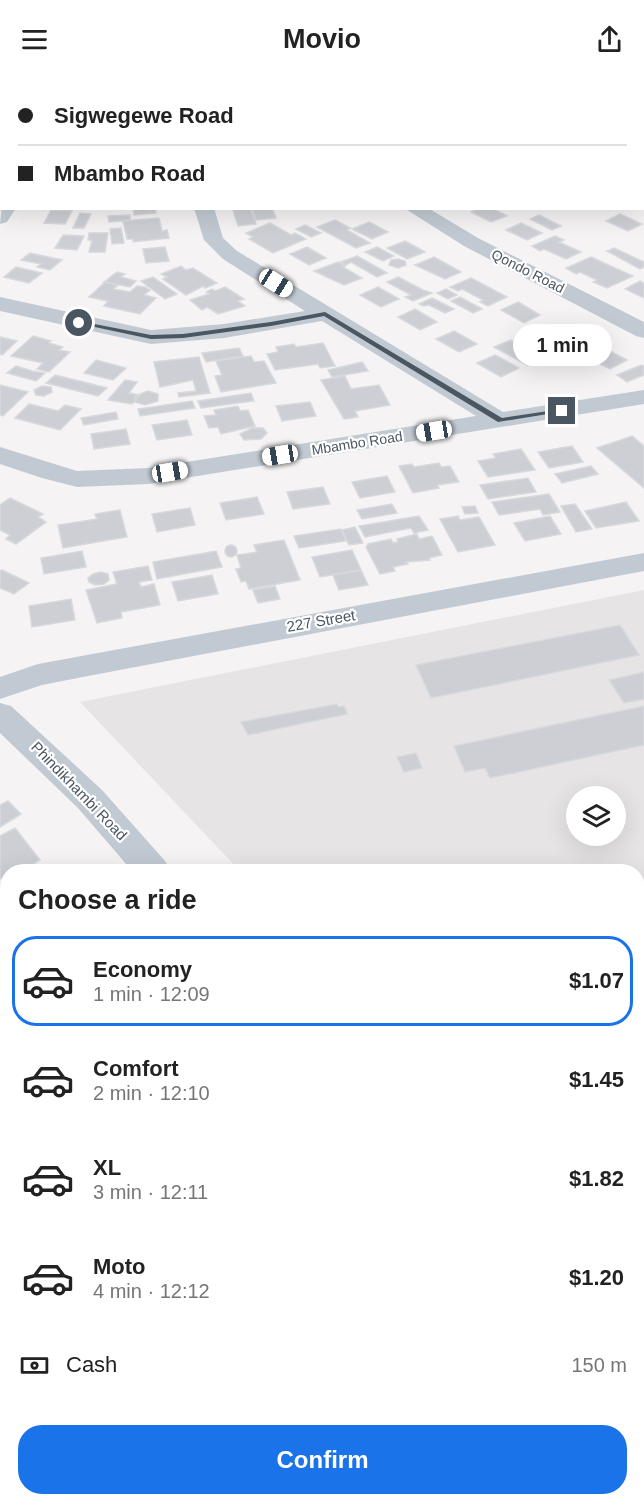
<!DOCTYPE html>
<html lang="en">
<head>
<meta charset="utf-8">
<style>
  :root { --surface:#fff; --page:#f6f6f6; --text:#222; --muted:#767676; --line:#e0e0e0; --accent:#1a73e8 }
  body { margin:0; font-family:Arial,sans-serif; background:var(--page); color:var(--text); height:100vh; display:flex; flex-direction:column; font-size:22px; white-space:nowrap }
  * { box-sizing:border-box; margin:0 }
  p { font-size:20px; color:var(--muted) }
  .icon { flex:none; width:33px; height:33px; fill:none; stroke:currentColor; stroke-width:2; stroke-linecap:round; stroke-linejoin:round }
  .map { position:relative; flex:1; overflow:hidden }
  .details { position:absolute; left:0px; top:786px; width:645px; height:642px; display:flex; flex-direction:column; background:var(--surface); border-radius:24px 24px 0 0; box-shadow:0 6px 24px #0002 }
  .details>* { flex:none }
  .top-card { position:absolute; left:0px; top:0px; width:645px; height:132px; box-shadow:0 6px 24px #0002; display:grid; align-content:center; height:132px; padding:0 18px; background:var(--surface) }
  .buttons { position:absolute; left:566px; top:708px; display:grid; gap:12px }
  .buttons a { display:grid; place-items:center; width:60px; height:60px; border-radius:50%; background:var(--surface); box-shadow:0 6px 24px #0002; font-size:30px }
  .end { position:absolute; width:27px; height:27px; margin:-14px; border:8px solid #4a5661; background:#fff; box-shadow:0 0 0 3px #fff }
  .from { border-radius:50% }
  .bubble { position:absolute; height:42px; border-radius:21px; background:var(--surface); box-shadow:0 6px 24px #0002; font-size:20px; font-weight:700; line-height:42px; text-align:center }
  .car { position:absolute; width:18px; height:36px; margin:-18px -9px; border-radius:8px; box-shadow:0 0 4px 2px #0007; background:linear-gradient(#fff 24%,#345 0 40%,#fff 0 76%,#345 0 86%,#fff 0) }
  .top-card b { display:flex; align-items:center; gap:21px; height:57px; font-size:22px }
  .top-card b+b { border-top:2px solid var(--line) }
  .top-card i { width:15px; height:15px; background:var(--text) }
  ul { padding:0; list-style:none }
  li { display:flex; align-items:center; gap:18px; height:90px; margin:0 12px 9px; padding:0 6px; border:3px solid transparent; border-radius:24px }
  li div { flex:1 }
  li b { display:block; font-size:22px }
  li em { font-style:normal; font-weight:700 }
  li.selected { border-color:var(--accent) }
  li>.icon { width:54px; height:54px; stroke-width:1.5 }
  h2 { padding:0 18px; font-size:27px; line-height:72px }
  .pay { display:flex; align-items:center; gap:15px; height:66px; padding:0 18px; font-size:22px }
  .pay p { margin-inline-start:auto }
  .action { display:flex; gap:12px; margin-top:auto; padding:12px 18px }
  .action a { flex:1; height:69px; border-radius:24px; background:var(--accent); color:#fff; font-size:24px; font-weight:700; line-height:69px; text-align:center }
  header { display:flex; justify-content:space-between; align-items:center; height:78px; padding:0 18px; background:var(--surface); font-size:27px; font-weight:700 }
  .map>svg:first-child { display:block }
  .education { fill:#e6e4e5; fill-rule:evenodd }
  .building { fill:#cdcfd5; stroke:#d7d9de; stroke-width:1.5 }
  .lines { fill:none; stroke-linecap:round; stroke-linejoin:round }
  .minor { fill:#c1cad2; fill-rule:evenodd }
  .tertiary { fill:#c1cad2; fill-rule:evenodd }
  .route { fill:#4a5661 }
  .labels { text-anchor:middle; stroke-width:4.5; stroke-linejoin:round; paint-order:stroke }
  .far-street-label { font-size:14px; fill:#4a5661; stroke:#fff }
  .street-label { font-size:15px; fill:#4a5661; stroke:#fff }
</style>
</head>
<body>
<header><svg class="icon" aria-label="menu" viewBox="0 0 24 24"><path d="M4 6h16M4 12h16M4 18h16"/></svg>Movio<svg class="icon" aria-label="share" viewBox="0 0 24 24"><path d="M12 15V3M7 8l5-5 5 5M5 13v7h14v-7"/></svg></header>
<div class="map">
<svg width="644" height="1428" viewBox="0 0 644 1428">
  <rect width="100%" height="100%" fill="#f5f3f3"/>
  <path class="education" d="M644,512V1221L638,1214V794L240,793L80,624ZM576,718H615V758H576Z"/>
  <path class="building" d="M133,130H155L156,135L134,137Z
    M250,130L256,146L238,148L233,132Z
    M252,130H272L276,140L256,142Z
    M480,130H492L507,138L491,144L471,134Z
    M51,132L72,133L65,146L44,145Z
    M80,135L91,136L84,150H73Z
    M620,136L642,146L628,153L606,143Z
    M130,137V142L109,144L108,138Z
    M539,137L561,148L552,152L530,141Z
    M159,140L162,153L167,152L169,160L133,164V161H127L123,143Z
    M335,142L350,150L347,152L370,165L356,170L317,149Z
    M369,144L388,154L372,161L352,151Z
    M270,145L291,157L295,155L306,161L273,175L249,161L253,159L246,155Z
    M521,145L542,155L527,162L506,152Z
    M305,147L321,155L311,159L296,151Z
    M121,150L124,165L112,166L110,151Z
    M89,155H108L105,174H89L92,162H88Z
    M63,157L84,158L77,172L55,170Z
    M555,158L564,162L559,164L581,174L566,181L544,171L540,173L532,168Z
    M405,163L425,174L407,181L387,170Z
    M165,169L169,183L146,185L143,171Z
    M307,169L326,180L309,187L290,176Z
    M377,169L394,178L383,183L365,174Z
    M614,170L644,184V189L640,191L607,173Z
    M30,175L62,182L50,192L37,189L41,186L21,182Z
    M357,178L387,195L377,199L351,184L346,187L341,184Z
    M434,179L461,194L445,201L415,187Z
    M591,179L617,191L633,198L607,210L593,204L597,202L580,194L576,196L566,190Z
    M398,181L405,183L406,187L398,190L389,187L391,182Z
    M338,184L345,188L343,189L362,200L344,207L314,193Z
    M181,188L186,192L193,190L217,205L205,210L203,208L186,217L163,201L167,199L161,196Z
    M16,189L42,195L29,205L4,199Z
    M117,194L125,196L121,199L136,203L130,209L104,204Z
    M153,199L177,216L165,221L141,203Z
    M398,199L423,212L432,215L413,223L405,219L411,217L387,204Z
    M471,200L507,219L488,228L480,224L483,222L462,211L458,213L450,209Z
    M640,203L644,205V220L625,211Z
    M105,204L118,207L114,211L130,214L137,208L145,209L150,212L144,217L156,220L140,236L104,228L108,223L89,219Z
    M225,209L244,221L238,223L245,228L218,236L207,229L202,232L190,222L209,216L206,214L212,211L215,213Z
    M378,209L399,221L381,229L360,217Z
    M446,211L457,217L448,221L437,215Z
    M460,219L482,231L473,235L451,223Z
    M432,220L454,231L445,235L429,227L424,228L419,226Z
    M518,224L540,237L524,245L501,232Z
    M415,231L437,244L420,252L398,239Z
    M559,247L583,260L567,268L543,255Z
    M454,253L477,266L459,274L436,261Z
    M532,256L549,266L540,270L523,260Z
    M33,258L51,263L49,265L63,269L59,272L70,274L49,294L37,291L43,285L11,278Z
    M0,259L17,263L2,277L0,276Z
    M511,262L542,279L527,287L494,269Z
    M323,265L335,288L320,290L318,286L275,292L267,276L278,274L276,269L294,266L296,269Z
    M602,269L627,282L610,291L584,278Z
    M239,270L243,278L206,284L202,275Z
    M495,277L519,290L501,299L477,285Z
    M251,278L254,284L264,283L276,305L221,314L215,298L222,297L216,283Z
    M199,279L210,315L179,319L178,315L196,313L193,302L160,309L154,284Z
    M96,282L126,290L113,302L84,295Z
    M362,284L368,293L332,299L328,292Z
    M641,287L644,288V297L627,304L617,297Z
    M16,288L32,293L45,295L36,303L7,295Z
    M55,297L107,310L98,318L46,305Z
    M345,298L351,311L379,307L390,327L355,333L358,339L344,341L321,302Z
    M125,302L137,304L129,315L140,317L132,326L108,322Z
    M0,307L28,314L3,338L0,337Z
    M42,308L51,309L52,314L44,318L36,317L34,312Z
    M148,313L158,316V323L145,327L135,324V318Z
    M251,315L254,323L201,330L198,323Z
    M192,323L195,330L140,338L138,331Z
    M310,324L316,338L282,343L276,328Z
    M29,326L58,333L65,327L81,331L60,352L15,340Z
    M238,328L240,333L248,332L255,348L221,356L218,349L209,350L204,338L216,337L214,332Z
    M116,334L118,341L84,347L81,340Z
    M187,342L192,357L157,362L152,347Z
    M252,350H263L267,355L261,361L244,362L240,356Z
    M126,351L130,366L94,371L91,356Z
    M632,358L644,368V410L597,370Z
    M572,368L583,384L549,390L538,374Z
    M521,371L535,392L488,399L478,383L496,380L493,376Z
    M439,385L441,389L450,388L459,404L437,407L439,410L413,415L399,388L412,386L414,389Z
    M591,388L598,396L562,405L555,396Z
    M387,398L395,414L360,420L352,404Z
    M528,400L536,414L488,421L480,407Z
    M323,409L330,426L293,431L287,414Z
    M549,416L560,434L543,437L540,431L499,437L492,424Z
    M257,419L264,436L226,442L220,425Z
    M10,420L43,436L38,439L46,444L16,466L6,461L10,457L0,452V427Z
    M626,424L639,443L596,450L585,433Z
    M392,426L397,435L362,441L357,432Z
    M575,426L592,451L576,454L561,428Z
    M475,428L478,435L465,436L462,429Z
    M190,430L195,447L157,454L152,436Z
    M120,432L127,459L63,470L58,447L97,441L95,436Z
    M419,438L428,452L414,455L411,450L365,459L359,448Z
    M458,438L460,442L479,439L495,467L458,474L440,441Z
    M550,438L561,456L525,463L514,445Z
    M355,449L363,465L349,467L342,452Z
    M341,451L346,463L299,470L294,458Z
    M417,456L419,461L432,458L442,477L429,480L430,482L406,484L408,486L393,489L395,493L380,496L366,469L368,466L391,461L393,465L398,464L397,461Z
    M284,462L300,502L249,511L246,503L241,504L236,491L241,490L237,477L257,474L254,467Z
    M225 473a6 6 0 1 1 12 0a6 6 0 1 1-12 0Z
    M352,472L361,492L320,499L312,479Z
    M82,473L86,489L44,496L41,480Z
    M216,473L222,489L157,501L153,484Z
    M148,488L152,502L139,504L141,509L154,506L160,527L121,534L122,540L97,545L86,512L117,506L113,494Z
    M2,492L29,505L14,516L0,510V493Z
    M361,492L368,507L339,512L333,497Z
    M101,494L108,496L109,502L104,506L95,507L89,504L88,500L93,496Z
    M212,497L218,516L178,523L172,504Z
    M275,508L280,521L258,525L253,512Z
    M71,521L75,542L32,549L29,528Z
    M620,547L639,577L431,620L416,587Z
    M644,594V621L624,625L609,602Z
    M337,626L338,629L344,628L347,636L248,657L241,644Z
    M644,628V667L490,700L485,690L465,694L454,668Z
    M416,675L422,690L404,694L397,679Z
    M8,723L21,736L0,749V727Z
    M15,750L40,782L20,794H8V801L3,803L0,799V758Z
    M7,958L8,959V989L0,980V963Z
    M0,1022L8,1033V1046L0,1051Z
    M199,1420H268L273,1428H204Z
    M483,1420H520L512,1428H489Z"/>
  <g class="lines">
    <path class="minor" d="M153,0H169V2H153Z
      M323,0H339L340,2H323Z
      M488,0H504L505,2H488Z
      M2,125V130H16L7,144L0,146Z
      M194,130H214L223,160L237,173L503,334L644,312V326L148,406L77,409L42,400L0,386V369L77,393L148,390L476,338L322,243L224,260L151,266L0,233V219L151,252L224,246L305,233L223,181L204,162Z
      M404,130H428L478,160L644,244V260L636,258L464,168Z
      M644,475V493L88,598L42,607L0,621V599L38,586Z
      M0,625L11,628L102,712L166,784L171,794H133L78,730L0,655Z
      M638,1326L644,1329V1381L638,1378Z"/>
    <path class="tertiary" d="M0,1336L8,1339V1397L0,1394Z
      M11,1420H61L64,1428H14Z"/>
  </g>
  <path class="route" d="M325,234L502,340L562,331L566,333L498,344L324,238L271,248L183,260L151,261L76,245L79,243L151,257L183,256L271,244Z"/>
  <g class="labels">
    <g class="far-street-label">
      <text transform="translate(528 193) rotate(27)" y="5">Qondo Road</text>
      <text transform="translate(357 365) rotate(-9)" y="5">Mbambo Road</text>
    </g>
    <g class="street-label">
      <text transform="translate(321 543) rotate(-10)" y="5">227 Street</text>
      <text transform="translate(79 713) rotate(46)" y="5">Phindikhambi Road</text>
    </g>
  </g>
</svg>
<div class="buttons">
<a><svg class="icon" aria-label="layers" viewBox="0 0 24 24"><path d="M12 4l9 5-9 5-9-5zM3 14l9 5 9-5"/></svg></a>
</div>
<i class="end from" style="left:79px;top:245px"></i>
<i class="end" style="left:562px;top:333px"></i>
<div class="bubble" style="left:513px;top:246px;width:99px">1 min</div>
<i class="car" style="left:276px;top:205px;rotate:122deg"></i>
<i class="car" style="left:434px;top:353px;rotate:261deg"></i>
<i class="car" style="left:280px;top:377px;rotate:261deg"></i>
<i class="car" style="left:170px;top:394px;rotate:81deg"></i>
<div class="top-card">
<b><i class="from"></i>Sigwegewe Road</b>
<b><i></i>Mbambo Road</b>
</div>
<section class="details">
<h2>Choose a ride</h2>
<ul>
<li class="selected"><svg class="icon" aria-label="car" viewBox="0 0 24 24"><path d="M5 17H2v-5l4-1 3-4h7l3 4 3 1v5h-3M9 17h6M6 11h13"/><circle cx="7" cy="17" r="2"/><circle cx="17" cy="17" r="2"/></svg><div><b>Economy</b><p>1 min · 12:09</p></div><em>$1.07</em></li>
<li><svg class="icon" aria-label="car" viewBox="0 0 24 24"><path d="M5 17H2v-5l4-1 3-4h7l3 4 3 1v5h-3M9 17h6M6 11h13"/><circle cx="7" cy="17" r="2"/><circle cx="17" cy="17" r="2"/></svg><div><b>Comfort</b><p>2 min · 12:10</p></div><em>$1.45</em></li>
<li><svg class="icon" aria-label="car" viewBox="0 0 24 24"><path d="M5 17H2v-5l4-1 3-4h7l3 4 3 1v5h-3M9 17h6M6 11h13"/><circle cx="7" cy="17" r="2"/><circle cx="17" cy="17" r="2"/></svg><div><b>XL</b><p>3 min · 12:11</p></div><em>$1.82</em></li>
<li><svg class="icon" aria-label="car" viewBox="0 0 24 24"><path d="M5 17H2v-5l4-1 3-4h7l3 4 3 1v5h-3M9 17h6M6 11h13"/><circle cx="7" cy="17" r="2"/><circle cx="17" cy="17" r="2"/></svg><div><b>Moto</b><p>4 min · 12:12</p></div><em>$1.20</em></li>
</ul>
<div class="pay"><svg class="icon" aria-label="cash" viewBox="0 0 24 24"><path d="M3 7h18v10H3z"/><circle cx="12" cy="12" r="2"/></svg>Cash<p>150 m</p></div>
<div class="action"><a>Confirm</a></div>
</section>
</div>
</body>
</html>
